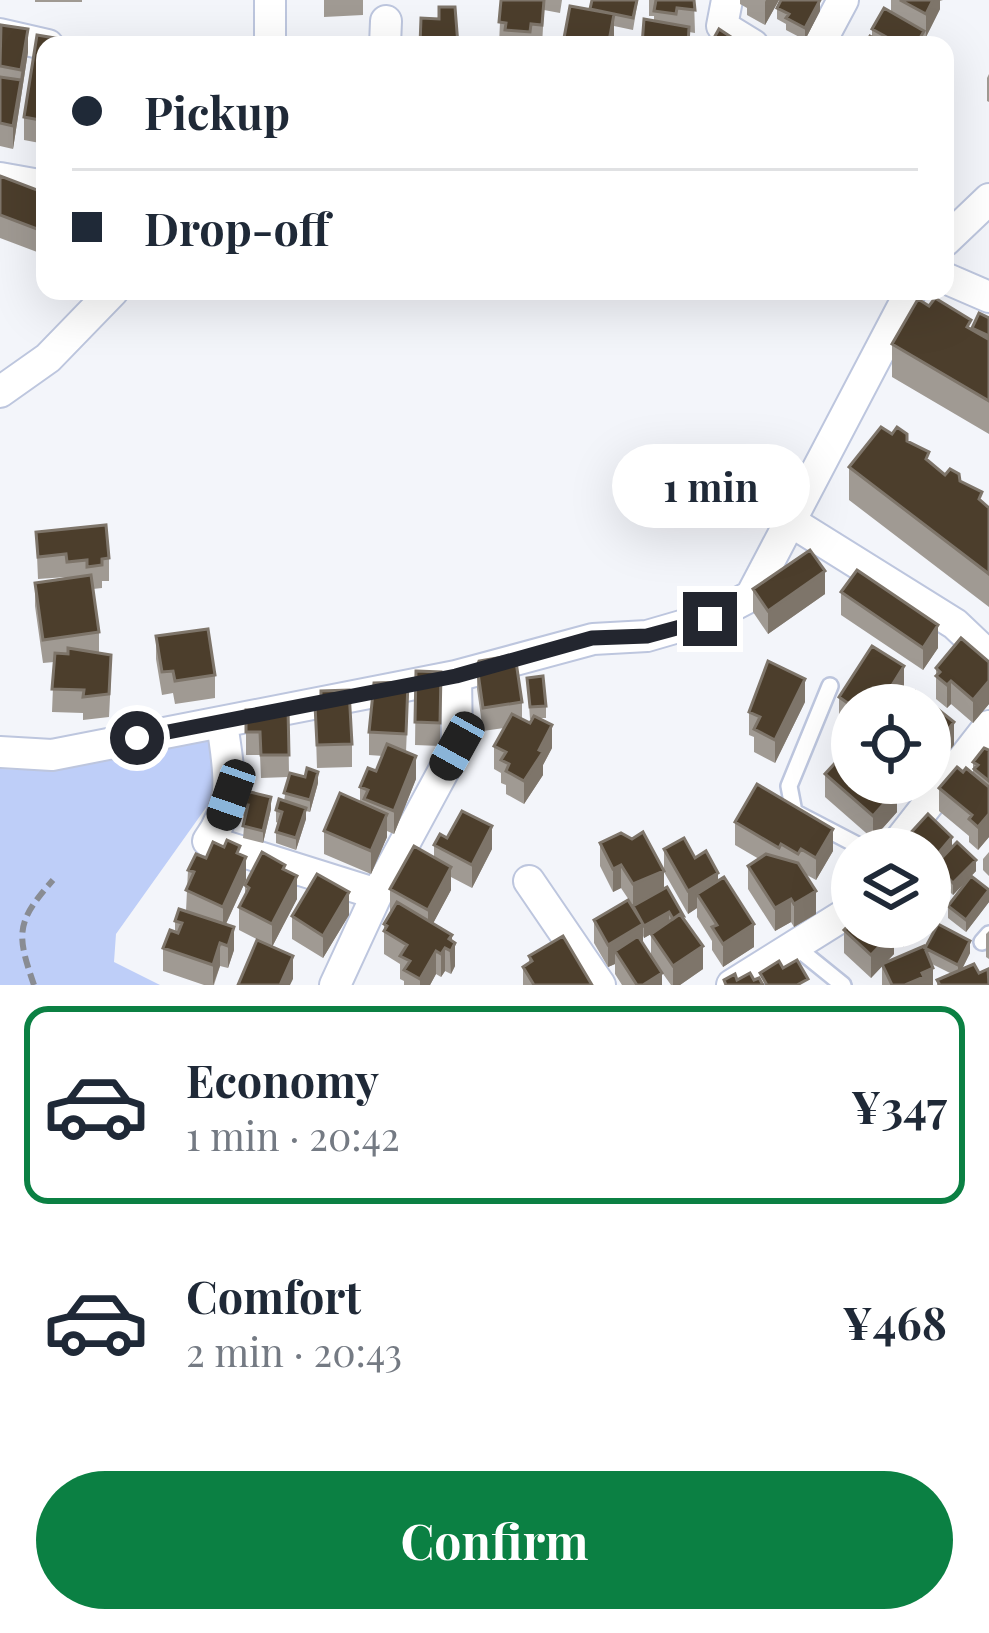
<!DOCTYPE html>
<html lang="en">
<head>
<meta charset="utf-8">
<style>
  :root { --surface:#fff; --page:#f2f2f3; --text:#1f2937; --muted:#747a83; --line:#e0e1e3; --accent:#0b8043 }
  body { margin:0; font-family:"Playfair Display",serif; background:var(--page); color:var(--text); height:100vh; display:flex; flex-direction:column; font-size:45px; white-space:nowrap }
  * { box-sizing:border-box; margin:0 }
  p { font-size:39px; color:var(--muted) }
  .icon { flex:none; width:66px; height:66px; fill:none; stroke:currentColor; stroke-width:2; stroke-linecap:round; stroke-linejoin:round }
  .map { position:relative; height:985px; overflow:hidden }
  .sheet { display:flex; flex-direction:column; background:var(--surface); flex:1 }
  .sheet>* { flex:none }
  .hud { position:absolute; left:36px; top:36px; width:918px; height:264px; border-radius:24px; box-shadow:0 12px 48px #0002; display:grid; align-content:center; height:264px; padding:0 36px; background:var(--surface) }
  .tools { position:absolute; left:831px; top:684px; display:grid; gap:24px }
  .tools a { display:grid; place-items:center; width:120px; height:120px; border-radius:50%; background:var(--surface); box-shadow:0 12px 48px #0002; font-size:60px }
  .end { position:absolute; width:54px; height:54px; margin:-27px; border:15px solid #23262f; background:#fff; box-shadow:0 0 0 6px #fff }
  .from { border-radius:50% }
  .bubble { position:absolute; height:84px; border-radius:42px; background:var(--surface); box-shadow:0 12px 48px #0002; font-size:39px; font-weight:700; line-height:84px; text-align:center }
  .car { position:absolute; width:36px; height:72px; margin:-36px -18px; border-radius:15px; box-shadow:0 0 9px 3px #0007; background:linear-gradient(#222 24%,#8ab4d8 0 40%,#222 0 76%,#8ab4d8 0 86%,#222 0) }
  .hud b { display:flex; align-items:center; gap:42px; height:114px; font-size:45px }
  .hud b+b { border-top:3px solid var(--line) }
  .hud i { width:30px; height:30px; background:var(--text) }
  ul { padding:21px 0 0; list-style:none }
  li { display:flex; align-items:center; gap:36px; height:198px; margin:0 24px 18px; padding:0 12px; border:6px solid transparent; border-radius:24px }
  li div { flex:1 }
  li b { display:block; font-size:45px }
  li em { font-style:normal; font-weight:700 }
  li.selected { border-color:var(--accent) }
  li>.icon { width:108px; height:108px; stroke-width:1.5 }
  .action { display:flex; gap:24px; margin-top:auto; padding:24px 36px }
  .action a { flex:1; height:138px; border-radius:72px; background:var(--accent); color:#fff; font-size:48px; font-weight:700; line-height:138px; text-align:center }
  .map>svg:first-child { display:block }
  .green { fill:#becef8 }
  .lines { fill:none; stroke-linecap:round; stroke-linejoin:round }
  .lane-casing { stroke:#bdc6de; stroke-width:20 }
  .street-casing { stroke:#bdc6de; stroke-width:34 }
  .path { stroke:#898c93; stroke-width:6; stroke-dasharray:12 6; stroke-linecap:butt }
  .lane { stroke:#fff; stroke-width:15 }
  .street { stroke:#fff; stroke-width:30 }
  .wall { fill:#a09a93; fill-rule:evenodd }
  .shaded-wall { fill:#7e756a }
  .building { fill:#4c3e2c; stroke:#7e756a; stroke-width:3 }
  .route { stroke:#23262f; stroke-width:15 }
</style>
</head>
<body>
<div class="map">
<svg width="989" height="985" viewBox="0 0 989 985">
  <rect width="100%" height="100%" fill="#f3f5fa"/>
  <path class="green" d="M212,733L220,788L116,934L114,962L160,985H0V769L41,770Z"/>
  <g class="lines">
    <g class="lane-casing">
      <path id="lane" d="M830,686L789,786L794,812L865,849
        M982,942L989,934
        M796,947L843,985"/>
    </g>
    <g class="street-casing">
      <path id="street" d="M727,0L722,26L753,45
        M0,34L48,45
        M270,45V0
        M385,45L386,21
        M819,45L843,0
        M0,178L45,186
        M945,241L989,199
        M945,278L989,297
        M0,392L48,358L113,291
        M790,521L955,624L989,656
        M222,722C228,770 238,799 208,841L377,894
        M0,752L52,755L456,676L593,639L647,636L709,618L751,596L911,291
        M893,849L989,726
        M529,881L600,985
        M335,985L377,894L457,746L456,676
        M732,985L852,910"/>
    </g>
    <path class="path" d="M34,985C16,933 16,922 53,880"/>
    <use href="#lane" class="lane"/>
    <use href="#street" class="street"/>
  </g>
  <path class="wall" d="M35,0H82V2H35Z
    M324,0H363V15L324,17Z
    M501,0H562L560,13L544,10L542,45H488L499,44Z
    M638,0L633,30L614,26L613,45H564V38L590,10Z
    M649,0H694L695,33L689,32V45L654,21V16H649Z
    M740,0H779L765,25L747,15V8L740,4Z
    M891,0H943L940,1V9L926,37L924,36L923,45H865L872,37V29L891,13Z
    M777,8L820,11L805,40L786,30V24L777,19Z
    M0,30L28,52L13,149L0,146Z
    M45,45V144L24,140V117Z
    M989,74V102L987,101V78Z
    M0,176L45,193V255L0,238Z
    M685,291H725L723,296L711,292L708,300Z
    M989,318V434L892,377V344L971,329Z
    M892,434L907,441L945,475L960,481L989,508V607L849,500V467Z
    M36,532L109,558V581H102V588L93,589L99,632V653L111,677L109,717L83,720V713L52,712L54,662L43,663L35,606V583L66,577L38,579Z
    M753,589L825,594L768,634L753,612Z
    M841,592L938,648L923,670L841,615Z
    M156,636L215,675V698L175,704L173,693L162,695L156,659Z
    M989,662V704L973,723L951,704L947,708L936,699V668Z
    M477,666L522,702V719L530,723L532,719H530L527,678L546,706V718H539L552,748L543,765V775L524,804L506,794V785L501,783V773L494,769V746L504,728L483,731L477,689Z
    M416,671L441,672L440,746L415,745Z
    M904,689L894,705H852V728L839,720V697Z
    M805,702L775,763L754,752V737L749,735V712Z
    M408,704L406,752L416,779L394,834L387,831V837L371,874L324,854V831L360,802V787L376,771L383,756L369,755V732Z
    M315,705L352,744V767L317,768Z
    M288,709L289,773L318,783L310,812L306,811V819L296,850L276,843V832L278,823L276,822V810L284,801L288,777L261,778L260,755H246V710Z
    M989,750V837L978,850L969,842V836L939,811V788L973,773V762Z
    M825,774L897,812L873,839L825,797Z
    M242,804L271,809L263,843L243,838L245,816L242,815Z
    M735,822L833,851L816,880L805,874L816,914L794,927L791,922L775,931L748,889V866L759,859L735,845Z
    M447,838L492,849L472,888L451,877V890L433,923L452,941L455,966L451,974L445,971L441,977L436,974L430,985H404V981L400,979V964L384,954V924L390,912V889L434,858V845Z
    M906,838L952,846L976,871L953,895L946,888V905L932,923L930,869L935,873V866L930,862V849H906Z
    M600,843L664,871V849L695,858L718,880L754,947L723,967L712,950V941L697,917V908L688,914L664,872V889L683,917L703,969L680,985H671L651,957L662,985H622L615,974V964L608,967L594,943V920L633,906L621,888L613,892L600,866ZM651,934V957L643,943V936L644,938Z
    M989,852V876L983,870V859Z
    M240,854L246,880L226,924L234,950L228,968L220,966L214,985H204L163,971V948L175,932V921L186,911L188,870L206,858Z
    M285,871L297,899L272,947L293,979L264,943L239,930V907L245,896V885Z
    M989,902L966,932L948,918V906Z
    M852,914V927H916V933L903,947L894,938V954L886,962L925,948L970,953L962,969L979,973L989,985H937V980L952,974L930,963L933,985H882V966L871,978L844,953V930L850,923Z
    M349,915L323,958L292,939V916Z
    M989,931V959L986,957V934Z
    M529,956L592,985H523V967L529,963Z"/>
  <path class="shaded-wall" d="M766,0H779L765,25V2Z
    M820,0V11L805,40V28Z
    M933,0H940V9L926,37V14Z
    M614,14V37L613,45H609Z
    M28,29V52L13,149V126Z
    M825,571V594L768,634V611Z
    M938,625V648L923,670V648Z
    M904,666V689L894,705H884L889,690Z
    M805,679V702L775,763V740Z
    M951,681V704L947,708V685Z
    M989,681V704L973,723V700Z
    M954,722V745L930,776V753Z
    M552,725V748L543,765V775L524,804V781Z
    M416,756V779L394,834V811Z
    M318,772V783L310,812V800Z
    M897,789V812L873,839V816Z
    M271,797V809L263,843V831Z
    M306,808V819L296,850V838Z
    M387,814V837L371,874V851Z
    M989,814V837L978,850V827Z
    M492,826V849L472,888V865Z
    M833,829V851L816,880V858Z
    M952,837V849L936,867V856Z
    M246,857V880L223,930V907Z
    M976,860V871L953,895V883Z
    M621,865V888L613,892V869Z
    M451,867V890L428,933V910Z
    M664,871V894L633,907V884Z
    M718,873V896L697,894V908L688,914V891Z
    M297,876V899L272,947V924Z
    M946,882V905L932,923V900Z
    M989,890V902L966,932V920Z
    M816,891V914L794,927V904Z
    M349,892V915L323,958V936Z
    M791,899V922L775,931V908Z
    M669,912V924L644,938V926Z
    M643,924V947L615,951V964L608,967V945Z
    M754,924V947L723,967V944Z
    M234,927V950L228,968V946Z
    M911,927H916V933L903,947V935Z
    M894,931V954L871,978V955Z
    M452,935V949L455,943V966L451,974L449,939Z
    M970,941V953L958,977V965Z
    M220,943V966L213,985V965Z
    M703,946V969L680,985H673V966Z
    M445,948V971L441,977V954Z
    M436,951V974L430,985H420V979Z
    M293,956V979L290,985H280Z
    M933,968V985H905L922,973Z
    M662,973V985H643Z"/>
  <path class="building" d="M501,0H544L542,25L531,24L530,32L505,30L506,23L499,22Z
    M592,0H637L633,18L590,9Z
    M656,0H694L695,10L677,8L676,14L654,11Z
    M781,0H820L805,28L786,18L789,14L777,8Z
    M900,0H933L926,14Z
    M570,6L614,14L609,41L593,38V43L564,38Z
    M439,7H455L458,45H420L421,18L439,19Z
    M884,8L924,31L916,45H901L872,29Z
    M644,19L689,27L688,45H642Z
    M1,25L28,29L21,70L0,66Z
    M719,29L740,43L739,45H710Z
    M37,35L67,40L66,45H45V121L24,117Z
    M870,36L888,45H865Z
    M78,38L112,43L111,45H77Z
    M539,42V45L488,44Z
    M0,77L21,80L13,126L0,123Z
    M0,176L45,193V232L0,215Z
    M935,298L971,320L967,327L988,339L989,337V401L892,344L918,299L929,306Z
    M979,313L989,318V336L972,328Z
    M881,427L892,434L897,427L907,434V441L929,452L926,459L945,475L950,469L959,474L960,481L982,492L979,499L989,508V574L849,467Z
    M106,525L109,558L102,559V565L87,567V560L67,562L66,554L38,557L36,532Z
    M810,550L825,571L768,611L753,589Z
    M857,570L938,625L923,648L841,592Z
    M91,575L99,632L43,640L35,583Z
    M208,629L215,675L175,681L173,671L162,672L156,636Z
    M961,638L989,662V681L973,700L951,681L947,685L936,676L940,672L936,668Z
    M872,646L904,666L889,690L892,692L884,705L852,706L839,697Z
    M68,648L111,655L109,694L83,697L84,690L52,689L55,653L68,654Z
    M515,655L522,702L483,708L477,666L479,661Z
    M768,661L805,679L775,740L754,729L760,717L749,712Z
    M416,671L441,672L440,723L415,722Z
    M543,676L546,706L530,707L527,678Z
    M408,682L406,734L369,732L374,683Z
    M349,690L352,744L317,745L315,705H321V691Z
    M915,691L954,722L930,753V705H904Z
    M288,709L289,755H261L260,732H246V710Z
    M512,714L530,723L534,716L552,725L539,750L543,752L524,781L506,771L509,764L501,760L506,752L494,746Z
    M387,744L416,756L394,811L364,799L368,790L360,787L368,768L376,771Z
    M984,748L989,750V781L974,769L978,765L973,762Z
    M846,751L852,756V783H889L897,789L873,816L825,774Z
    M957,767L963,772L966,768L989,787V814L978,827L969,819L972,815L939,788Z
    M307,768L318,772L310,800L284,793L290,773L305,777Z
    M757,784L833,829L816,858L801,849L798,854L781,844L779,848L735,822Z
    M246,791L271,797L263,831L243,826L248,805L242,804Z
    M340,793L387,814L371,851L324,831Z
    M279,799L306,808L296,838L276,832L282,812L276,810Z
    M462,811L492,826L472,865L434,845L440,834L447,838Z
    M928,814L952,837L936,856L922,842L917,848L906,838Z
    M643,832L664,871L633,884L621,865L613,869L600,843L621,833L632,839Z
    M684,838L695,858L706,851L718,873L688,891L664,849Z
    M227,840L240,846L237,853L246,857L223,907L186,890L194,872L188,870L196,854L206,858L213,842L224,847Z
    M957,842L976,860L953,883L935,865Z
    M414,846L451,867L428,910L390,889Z
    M262,852L285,865L283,869L297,876L272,924L239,907L249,888L245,885Z
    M766,854L798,863L816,891L794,904L791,899L775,908L748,866Z
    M930,869L946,882L932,900L930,898Z
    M317,874L349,892L323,936L292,916Z
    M971,876L989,890L966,920L948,906Z
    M724,877L754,924L723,944L712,927L717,925L697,894Z
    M667,887L683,915L680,914L673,919L669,912L644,926L633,906Z
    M628,900L643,924L608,945L594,920Z
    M397,902L452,935L449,939L455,943L451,951L445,948L441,954L436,951L420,979L404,970L410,961L400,956L407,945L384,931L387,926L384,924Z
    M179,909L234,927L228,946L220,943L213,965L163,948L170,930L178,933L182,923L175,921Z
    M680,914L703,946L673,966L651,934Z
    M852,922V927H890L894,931L871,955L844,930Z
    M938,924L970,941L958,965L925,948Z
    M895,927H911L903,935Z
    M563,936L592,985H534L523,967L532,961L529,956Z
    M638,936L662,973L643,985H637L615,951Z
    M257,940L293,956L280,985H238Z
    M924,946L933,968L922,973L924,977L905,985H892L882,964Z
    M797,960L808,979L797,985H767L760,973L779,961L783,968Z
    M974,964L979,973L988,969L989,985H940L937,980Z
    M750,973L754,980L759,978L763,985H726L724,980L735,974L737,980Z"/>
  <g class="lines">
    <path class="route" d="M137,738L456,676L592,638L647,636L710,619"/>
  </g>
</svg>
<div class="tools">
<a><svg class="icon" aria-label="locate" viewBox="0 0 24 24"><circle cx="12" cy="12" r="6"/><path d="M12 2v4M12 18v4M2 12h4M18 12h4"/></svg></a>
<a><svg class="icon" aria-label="layers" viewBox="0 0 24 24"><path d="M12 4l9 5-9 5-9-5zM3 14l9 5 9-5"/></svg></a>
</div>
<i class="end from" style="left:137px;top:738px"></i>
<i class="end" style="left:710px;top:619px"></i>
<div class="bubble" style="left:612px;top:444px;width:198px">1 min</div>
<i class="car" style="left:457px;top:746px;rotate:209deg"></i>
<i class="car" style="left:231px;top:795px;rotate:199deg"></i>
<div class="hud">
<b><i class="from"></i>Pickup</b>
<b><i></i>Drop-off</b>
</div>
</div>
<section class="sheet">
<ul>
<li class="selected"><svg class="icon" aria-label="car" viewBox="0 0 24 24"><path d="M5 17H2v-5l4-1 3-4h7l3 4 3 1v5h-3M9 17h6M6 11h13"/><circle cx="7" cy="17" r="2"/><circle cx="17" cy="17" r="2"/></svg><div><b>Economy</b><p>1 min · 20:42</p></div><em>¥347</em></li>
<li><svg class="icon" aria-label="car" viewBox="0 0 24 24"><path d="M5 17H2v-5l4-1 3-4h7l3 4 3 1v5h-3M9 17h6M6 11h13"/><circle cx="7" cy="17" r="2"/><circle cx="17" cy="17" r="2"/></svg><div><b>Comfort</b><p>2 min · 20:43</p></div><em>¥468</em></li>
</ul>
<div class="action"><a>Confirm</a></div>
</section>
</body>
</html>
